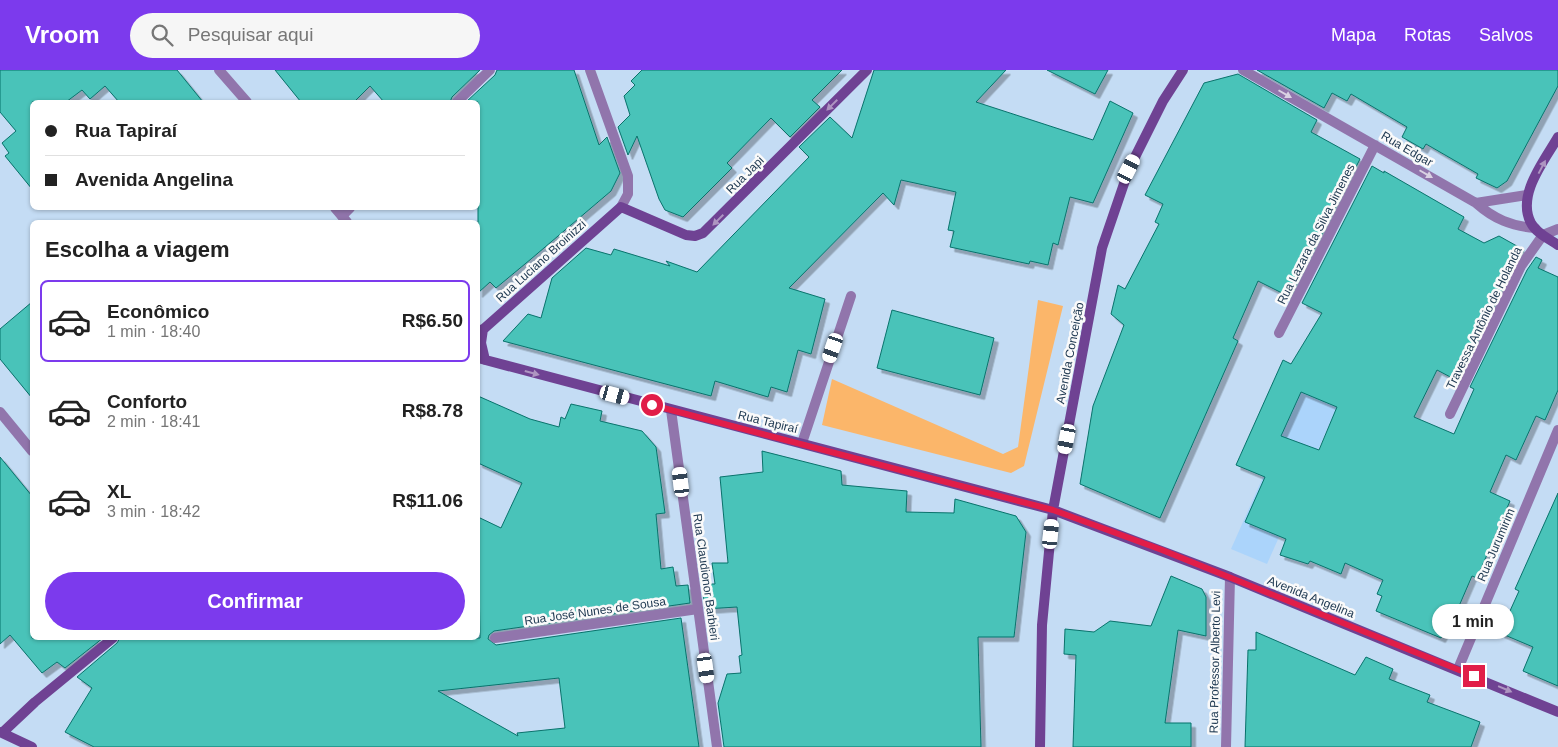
<!DOCTYPE html>
<html lang="pt">
<head>
<meta charset="utf-8">
<style>
  :root { --surface:#fff; --page:#f6f6f6; --text:#222; --muted:#767676; --line:#e0e0e0; --accent:#7c3aed }
  body { margin:0; font-family:Helvetica,sans-serif; background:var(--page); color:var(--text); height:100vh; display:flex; flex-direction:column; font-size:19px; white-space:nowrap }
  * { box-sizing:border-box; margin:0 }
  p { font-size:16px; color:var(--muted) }
  .icon { flex:none; width:28px; height:28px; fill:none; stroke:currentColor; stroke-width:2; stroke-linecap:round; stroke-linejoin:round }
  .map { position:relative; flex:1; overflow:hidden }
  .details { position:absolute; left:30px; top:150px; width:450px; height:420px; display:flex; flex-direction:column; background:var(--surface); border-radius:8px; box-shadow:0 1px 4px #0004 }
  .details>* { flex:none }
  .hud { position:absolute; left:30px; top:30px; width:450px; height:110px; border-radius:8px; box-shadow:0 1px 4px #0004; display:grid; align-content:center; height:110px; padding:0 15px; background:var(--surface) }
  .end { position:absolute; width:22px; height:22px; margin:-11px; border:6px solid #e11d48; background:#fff; box-shadow:0 0 0 2px #fff }
  .from { border-radius:50% }
  .bubble { position:absolute; height:35px; border-radius:18px; background:var(--surface); box-shadow:0 1px 4px #0004; font-size:16px; font-weight:800; line-height:35px; text-align:center }
  .car { position:absolute; width:15px; height:30px; margin:-15px -8px; border-radius:6px; box-shadow:0 0 4px 1px #0007; background:linear-gradient(#fff 24%,#345 0 40%,#fff 0 76%,#345 0 86%,#fff 0) }
  .hud b { display:flex; align-items:center; gap:18px; height:48px; font-size:19px }
  .hud b+b { border-top:1px solid var(--line) }
  .hud i { width:12px; height:12px; background:var(--text) }
  ul { padding:0; list-style:none }
  li { display:flex; align-items:center; gap:15px; height:82px; margin:0 10px 8px; padding:0 5px; border:2px solid transparent; border-radius:8px }
  li div { flex:1 }
  li b { display:block; font-size:19px }
  li em { font-style:normal; font-weight:800 }
  li.active { border-color:var(--accent) }
  li>.icon { width:45px; height:45px; stroke-width:1.5 }
  h2 { padding:0 15px; font-size:22px; line-height:60px }
  .cta { display:flex; gap:10px; margin-top:auto; padding:10px 15px }
  .cta a { flex:1; height:58px; border-radius:30px; background:var(--accent); color:#fff; font-size:20px; font-weight:800; line-height:58px; text-align:center }
  header { display:flex; align-items:center; gap:30px; box-sizing:border-box; height:70px; padding:0 25px; background:var(--accent); color:#fff }
  header strong { font-size:24px }
  nav { display:flex; gap:28px; margin-inline-start:auto; font-size:18px }
  .search { width:350px; height:45px; background:var(--page); display:flex; align-items:center; gap:12px; box-sizing:border-box; padding:0 18px; border-radius:28px; color:var(--muted); font-size:19px }
  .map>svg:first-child { display:block }
  .built { fill:#abd4fb }
  .green { fill:#fbb66a }
  .building { fill:#48c3b9; stroke:#07726b; fill-rule:evenodd; filter:url(#shadow) }
  .lines { fill:none; stroke-linecap:round; stroke-linejoin:round }
  .lane { stroke:#9175ac; stroke-width:10 }
  .street { stroke:#9175ac; stroke-width:10 }
  .secondary { stroke:#6f4293; stroke-width:10 }
  .oneway { fill:#dad2e3 }
  .oneway2 { fill:#ae95c1 }
  .route { stroke:#e11d48; stroke-width:6 }
  .labels { text-anchor:middle; stroke-width:5; stroke-linejoin:round; paint-order:stroke }
  .street-label { font-size:12px; fill:#213b53; stroke:#fafafa }
</style>
</head>
<body>
<header>
<strong>Vroom</strong>
<div class="search"><svg class="icon" aria-label="search" viewBox="0 0 24 24"><circle cx="10" cy="10" r="6"/><path d="M15 15l6 6"/></svg>Pesquisar aqui</div>
<nav><a>Mapa</a><a>Rotas</a><a>Salvos</a></nav>
</header>
<div class="map">
<svg width="1558" height="677" viewBox="0 0 1558 677">
  <defs>
    <filter id="shadow"><feDropShadow dx="4.5" dy="4.5" stdDeviation="0" flood-color="#0004"/></filter>
  </defs>
  <rect width="100%" height="100%" fill="#c4dcf4"/>
  <path class="built" d="M1310,301L1346,317L1267,494L1231,479Z"/>
  <path class="green" d="M1038,230L1063,236L1024,396L1011,403L822,355L832,309L1003,384L1018,377Z"/>
  <path class="building" d="M0,0H177L203,32H119L105,16L90,29L82,20L66,32H32V119L5,86L9,83L2,73L16,61L0,42Z
    M275,0H480L452,27L450,32H384L370,16L354,32H301Z
    M497,0H574L599,75L607,67L620,103L611,121L531,189L496,218L490,212L478,223V32H466L495,5Z
    M642,0H842L812,30L820,37L790,67L771,48L727,93L732,98L683,147L665,140L659,129L637,66L628,85L618,57L630,45L624,26L635,15L631,11Z
    M874,0H1006L976,32L1093,70L1110,31L1133,43L1093,133L1070,127L1058,175L1053,173L1048,195L1030,191L1029,194L950,177L954,161L948,160L956,122L901,110L894,135L883,123L789,218L825,229L811,284L798,280L787,322L771,317L768,327L715,311L711,326L503,271L528,244L541,248L552,208L586,178L611,185L614,179L670,196L666,191L697,202L809,87L799,77L830,47L852,68Z
    M1047,0H1108L1095,24Z
    M1257,0H1558V16L1507,111L1497,118L1476,108L1478,104L1426,74L1423,79L1402,67L1407,57L1351,24L1347,31L1332,23L1324,38Z
    M1238,4L1317,50L1311,62L1360,89L1290,227L1258,211L1233,268L1238,271L1160,448L1080,414L1093,336L1124,255L1111,244L1118,215L1125,219L1159,154L1155,152L1163,134L1145,125L1204,13Z
    M1372,96L1384,103V101L1464,147L1458,159L1484,173L1499,166L1524,180L1515,193L1458,311L1437,300L1414,347L1454,364L1474,319L1470,317L1527,200L1536,187L1542,190L1538,198L1558,207V320L1545,350L1536,346L1516,390L1506,385L1490,422L1510,431L1477,508L1472,506L1450,557L1447,556L1441,568L1376,541L1382,526L1377,524L1383,510L1345,493L1341,504L1310,491L1308,494L1280,485L1286,469L1245,452L1265,407L1236,395L1283,290L1291,294L1322,243L1302,233ZM1301,322L1337,337L1319,380L1281,366Z
    M32,232V328L0,289V259Z
    M892,240L994,268L980,325L877,298Z
    M478,326L530,349L559,357L561,347L565,349L571,334L602,341L600,351L642,361L656,377L665,443L656,444L661,499L673,497L676,516L688,515L690,533L494,561L489,565L488,569L496,575L681,548L699,677H94L65,662L92,618L77,607L117,573L120,568H480L478,447L501,458L522,413L478,393ZM559,608L565,658L517,663L518,666L438,621Z
    M762,381L841,401L842,415L907,421L906,442L954,443L955,429L1016,446L1026,462L1014,567H978L981,677H724L718,633L727,604L741,603L739,586L742,585L737,537L705,539L702,514H715L712,493H728L720,407L763,402Z
    M0,387L32,426V568H103L65,598L57,592L42,603L10,565L0,574Z
    M1558,423V616L1523,601L1533,577L1500,563L1519,521L1515,519Z
    M1171,506L1202,519L1206,527V566L1178,560L1165,653H1191V677H1073L1076,585L1064,584L1065,559L1094,562L1110,551L1151,556Z
    M1256,562L1355,605L1366,587L1393,599L1389,609L1430,625L1427,632L1480,652L1471,677H1245L1248,580H1256Z"/>
  <g class="lines">
    <path class="lane" d="M457,32L490,0
      M342,146L350,138
      M802,373L851,226"/>
    <path class="street" d="M219,0L247,32
      M590,0L628,106V124L621,137
      M1243,0L1476,133C1494,149 1511,156 1535,158
      M1476,133L1527,125
      M335,138L347,152
      M1279,263L1375,75
      M671,340L717,677
      M0,342L32,381
      M1450,344L1521,196L1543,165L1558,159
      M495,568L698,539
      M1458,599L1558,360
      M1226,677L1230,507"/>
    <path class="secondary" d="M1558,67C1545,90 1516,125 1531,153C1536,163 1549,169 1558,175
      M483,259L481,273L485,290
      M478,264L621,137L686,165L695,166L703,163L867,0
      M478,288L1053,440L1230,507L1558,642
      M0,662L32,677
      M2,663L35,632L113,568
      M1040,677L1042,555L1053,440L1102,178L1129,99L1163,31L1183,0"/>
  </g>
  <defs><path id="oneway-solid" d="M-6-.8H1V-3.2L6.5 0L1 3.2V.8H-6Z" transform="scale(1.25)"/></defs>
  <g class="oneway">
    <use href="#oneway-solid" transform="translate(1285 24) rotate(30)"/>
    <use href="#oneway-solid" transform="translate(1426 104) rotate(30)"/>
  </g>
  <g class="oneway2">
    <use href="#oneway-solid" transform="translate(832 35) rotate(135)"/>
    <use href="#oneway-solid" transform="translate(1542 97) rotate(-62)"/>
    <use href="#oneway-solid" transform="translate(718 150) rotate(135)"/>
    <use href="#oneway-solid" transform="translate(532 303) rotate(15)"/>
    <use href="#oneway-solid" transform="translate(1505 619) rotate(23)"/>
  </g>
  <g class="lines">
    <path class="route" d="M652,335L1053,440L1162,480L1474,606"/>
  </g>
  <g class="labels">
    <g class="street-label">
      <text transform="translate(1407 79) rotate(30)" y="4">Rua Edgar</text>
      <text transform="translate(745 105) rotate(-45)" y="4">Rua Japi</text>
      <text transform="translate(1316 164) rotate(-63)" y="4">Rua Lazara da Silva Jimenes</text>
      <text transform="translate(541 191) rotate(-42)" y="4">Rua Luciano Broinizzi</text>
      <text transform="translate(1484 248) rotate(-64)" y="4">Travessa Antônio de Holanda</text>
      <text transform="translate(1070 283) rotate(-79)" y="4">Avenida Conceição</text>
      <text transform="translate(768 352) rotate(14)" y="4">Rua Tapiraí</text>
      <text transform="translate(1496 475) rotate(-67)" y="4">Rua Jurumirim</text>
      <text transform="translate(706 507) rotate(82)" y="4">Rua Claudionor Barbieri</text>
      <text transform="translate(1311 527) rotate(22)" y="4">Avenida Angelina</text>
      <text transform="translate(595 541) rotate(-8)" y="4">Rua José Nunes de Sousa</text>
      <text transform="translate(1215 592) rotate(-89)" y="4">Rua Professor Alberto Levi</text>
    </g>
  </g>
</svg>
<i class="end from" style="left:652px;top:335px"></i>
<i class="end" style="left:1474px;top:606px"></i>
<div class="bubble" style="left:1432px;top:534px;width:82px">1 min</div>
<i class="car" style="left:1129px;top:99px;rotate:27deg"></i>
<i class="car" style="left:833px;top:278px;rotate:199deg"></i>
<i class="car" style="left:615px;top:325px;rotate:105deg"></i>
<i class="car" style="left:1067px;top:369px;rotate:191deg"></i>
<i class="car" style="left:681px;top:412px;rotate:353deg"></i>
<i class="car" style="left:1051px;top:464px;rotate:6deg"></i>
<i class="car" style="left:706px;top:598px;rotate:172deg"></i>
<div class="hud">
<b><i class="from"></i>Rua Tapiraí</b>
<b><i></i>Avenida Angelina</b>
</div>
<section class="details">
<h2>Escolha a viagem</h2>
<ul>
<li class="active"><svg class="icon" aria-label="car" viewBox="0 0 24 24"><path d="M5 17H2v-5l4-1 3-4h7l3 4 3 1v5h-3M9 17h6M6 11h13"/><circle cx="7" cy="17" r="2"/><circle cx="17" cy="17" r="2"/></svg><div><b>Econômico</b><p>1 min · 18:40</p></div><em>R$6.50</em></li>
<li><svg class="icon" aria-label="car" viewBox="0 0 24 24"><path d="M5 17H2v-5l4-1 3-4h7l3 4 3 1v5h-3M9 17h6M6 11h13"/><circle cx="7" cy="17" r="2"/><circle cx="17" cy="17" r="2"/></svg><div><b>Conforto</b><p>2 min · 18:41</p></div><em>R$8.78</em></li>
<li><svg class="icon" aria-label="car" viewBox="0 0 24 24"><path d="M5 17H2v-5l4-1 3-4h7l3 4 3 1v5h-3M9 17h6M6 11h13"/><circle cx="7" cy="17" r="2"/><circle cx="17" cy="17" r="2"/></svg><div><b>XL</b><p>3 min · 18:42</p></div><em>R$11.06</em></li>
</ul>
<div class="cta"><a>Confirmar</a></div>
</section>
</div>
</body>
</html>
